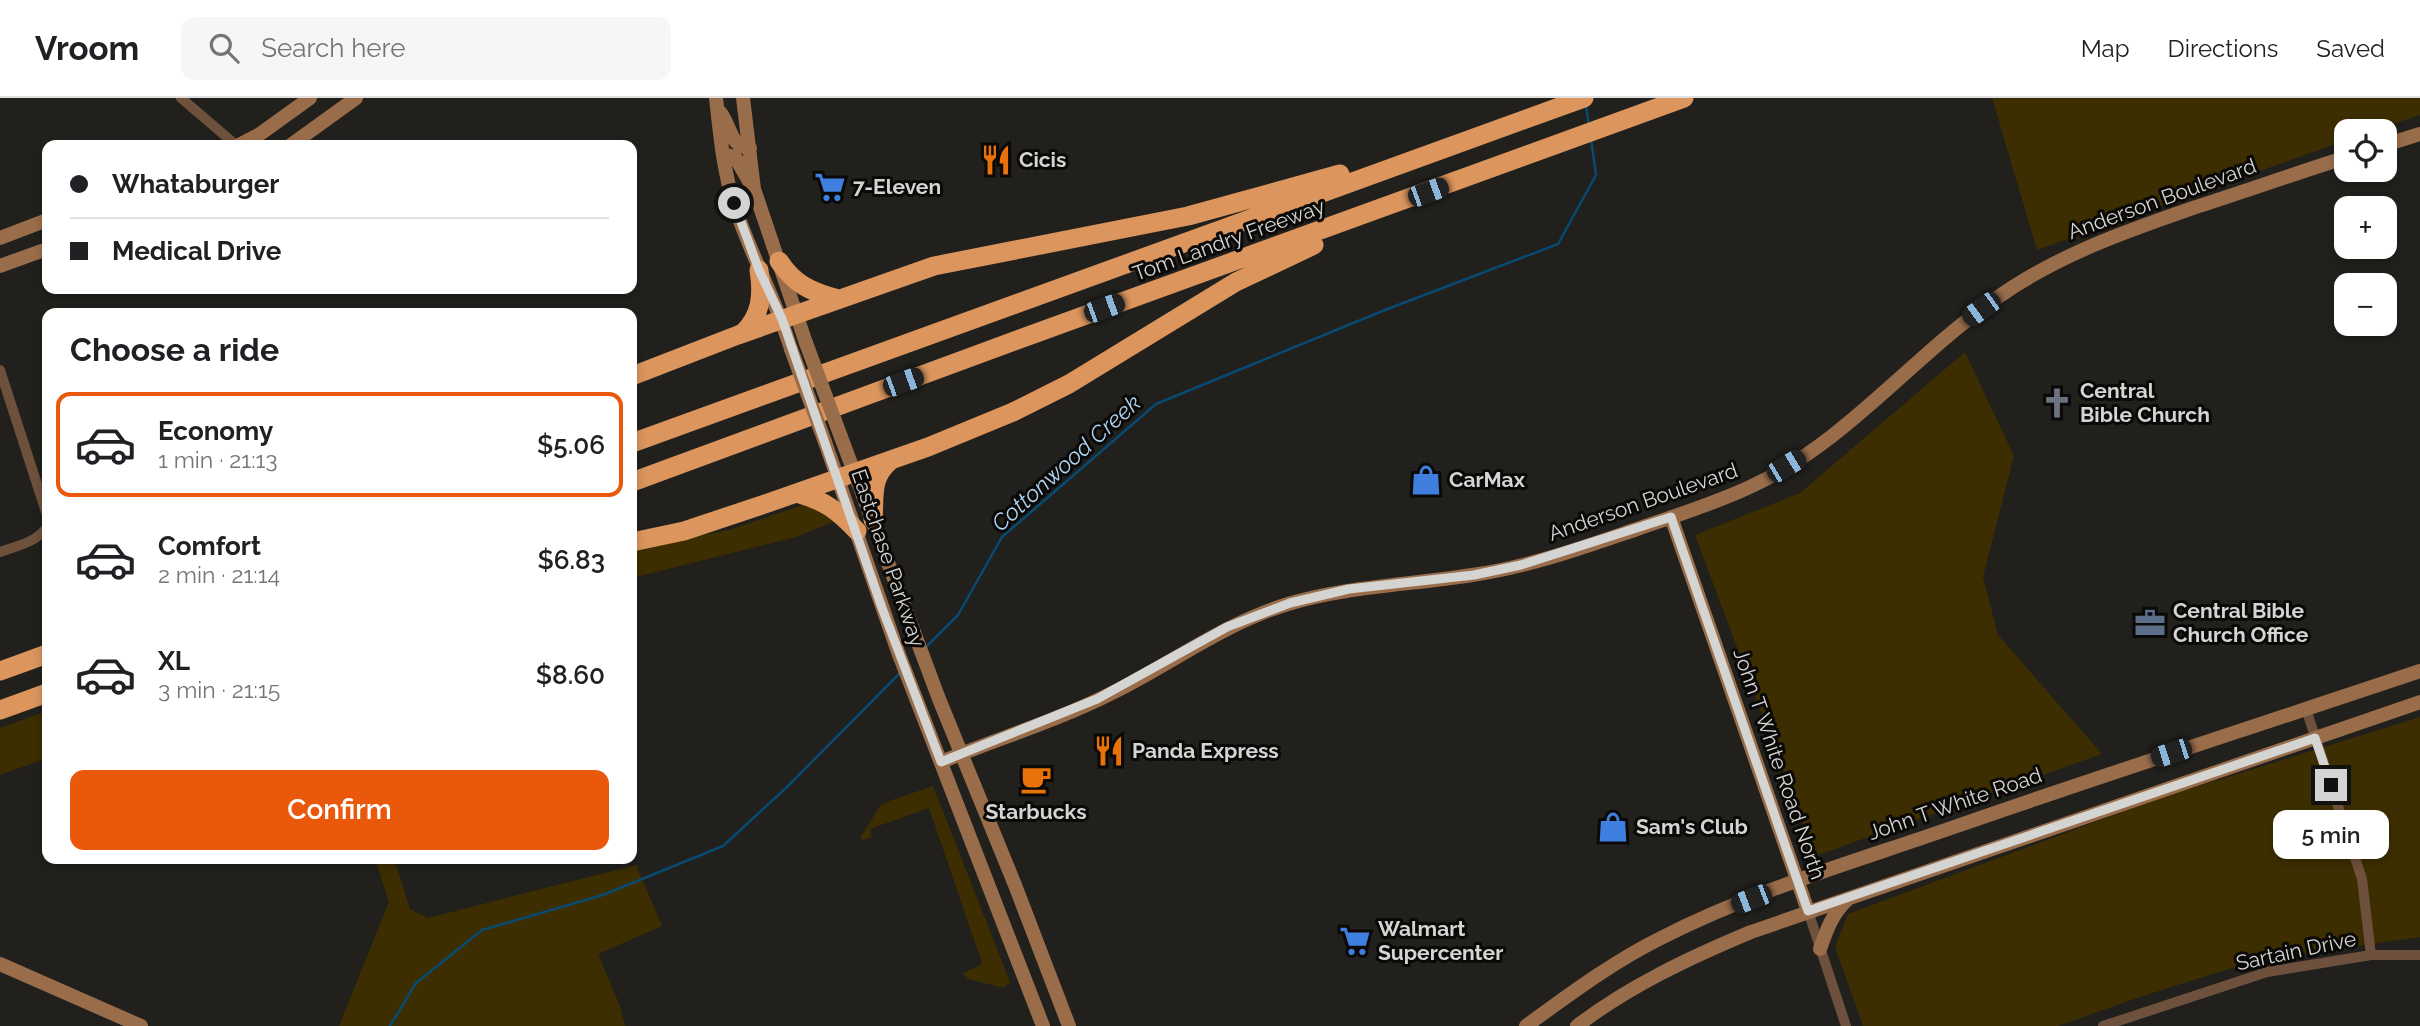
<!DOCTYPE html>
<html lang="en">
<head>
<meta charset="utf-8">
<style>
  :root { --surface:#fff; --page:#f6f6f6; --text:#202124; --muted:#757577; --line:#e0e0e0; --accent:#ea580c }
  body { margin:0; font-family:Raleway,sans-serif; background:var(--page); color:var(--text); height:100vh; display:flex; flex-direction:column; font-size:26px; white-space:nowrap }
  * { box-sizing:border-box; margin:0 }
  p { font-size:23px; color:var(--muted) }
  .icon { flex:none; width:38px; height:38px; fill:none; stroke:currentColor; stroke-width:2; stroke-linecap:round; stroke-linejoin:round }
  .map { position:relative; flex:1; overflow:hidden }
  .details { position:absolute; left:42px; top:210px; width:595px; height:556px; display:flex; flex-direction:column; background:var(--surface); border-radius:14px; box-shadow:0 4px 10px #0003 }
  .details>* { flex:none }
  .banner { position:absolute; left:42px; top:42px; width:595px; height:154px; border-radius:14px; box-shadow:0 4px 10px #0003; display:grid; align-content:center; height:154px; padding:0 28px; background:var(--surface) }
  .tools { position:absolute; left:2334px; top:21px; display:grid; gap:14px }
  .tools a { display:grid; place-items:center; width:63px; height:63px; border-radius:14px; background:var(--surface); box-shadow:0 4px 10px #0003; font-size:35px }
  .end { position:absolute; width:32px; height:32px; margin:-16px; border:9px solid #d4d4d2; background:#111; box-shadow:0 0 0 4px #111 }
  .from { border-radius:50% }
  .bubble { position:absolute; height:49px; border-radius:14px; background:var(--surface); box-shadow:0 4px 10px #0003; font-size:23px; font-weight:600; line-height:49px; text-align:center }
  .car { position:absolute; width:21px; height:42px; margin:-21px -10px; border-radius:9px; box-shadow:0 0 5px 2px #0007; background:linear-gradient(#222 24%,#8ab4d8 0 40%,#222 0 76%,#8ab4d8 0 86%,#222 0) }
  .banner b { display:flex; align-items:center; gap:24px; height:66px; font-size:26px }
  .banner b+b { border-top:2px solid var(--line) }
  .banner i { width:18px; height:18px; background:var(--text) }
  ul { padding:0; list-style:none }
  li { display:flex; align-items:center; gap:21px; height:105px; margin:0 14px 10px; padding:0 14px; border:4px solid transparent; border-radius:14px }
  li div { flex:1 }
  li b { display:block; font-size:26px }
  li em { font-style:normal; font-weight:600 }
  li.on { border-color:var(--accent) }
  li>.icon { width:63px; height:63px; stroke-width:1.5 }
  h2 { padding:0 28px; font-size:32px; line-height:84px }
  .action { display:flex; gap:14px; margin-top:auto; padding:14px 28px }
  .action a { flex:1; height:80px; border-radius:14px; background:var(--accent); color:#fff; font-size:28px; font-weight:600; line-height:80px; text-align:center }
  header { display:flex; align-items:center; gap:42px; box-sizing:border-box; height:98px; padding:0 35px; background:var(--surface); border-bottom:2px solid var(--line) }
  header strong { font-size:33px }
  nav { display:flex; gap:38px; margin-inline-start:auto; font-size:24px }
  .search { width:490px; height:63px; background:var(--page); display:flex; align-items:center; gap:18px; box-sizing:border-box; padding:0 24px; border-radius:14px; color:var(--muted); font-size:26px }
  .map>svg:first-child { display:block }
  .green { fill:#3c2e00 }
  .lines { fill:none; stroke-linecap:round; stroke-linejoin:round }
  .stream { stroke:#084a71; stroke-width:2.5 }
  .street { stroke:#6e513c; stroke-width:10 }
  .secondary { stroke:#9a6d4a; stroke-width:14 }
  .highway { stroke:#db955d; stroke-width:19 }
  .secondary-bridge { stroke:#9a6d4a; stroke-width:14 }
  .route { stroke:#d4d4d2; stroke-width:9 }
  .labels { text-anchor:middle; stroke-width:6; stroke-linejoin:round; paint-order:stroke }
  .poi-label { font-size:21px; font-weight:bold; fill:#d4d4d2; stroke:#0a0908; text-anchor:start }
  .street-label { font-size:21px; fill:#d4d4d2; stroke:#0a0908 }
  .water-label { font-size:23px; font-style:italic; fill:#afd4f1; stroke:#0a0908 }
</style>
</head>
<body>
<header>
<strong>Vroom</strong>
<div class="search"><svg class="icon" aria-label="search" viewBox="0 0 24 24"><circle cx="10" cy="10" r="6"/><path d="M15 15l6 6"/></svg>Search here</div>
<nav><a>Map</a><a>Directions</a><a>Saved</a></nav>
</header>
<div class="map">
<svg width="2420" height="928" viewBox="0 0 2420 928">
  <rect width="100%" height="100%" fill="#21201d"/>
  <path class="green" d="M1992,0H2420V17L2373,33H2347V42L2037,152Z
    M1965,254L2014,358L1983,479L1998,537L2102,656L1815,758L1695,437L1800,395Z
    M803,407L840,421L796,439L632,480V451L729,432Z
    M47,613V660L0,677V630Z
    M2420,619V839L2257,862L2143,898L2058,928H1863L1835,849L1848,816L2154,702Z
    M933,688L1010,884L1004,890L968,881L963,875L981,867V862L929,710L870,731L872,739L863,742L860,740L880,708L889,703Z
    M375,761H394L410,811L428,820L636,767L662,828L598,856L620,908L625,928H339L389,804Z"/>
  <g class="lines">
    <path class="stream" d="M1586,7L1589,28
      M926,549L958,517L1002,439L1156,306L1385,212L1558,146L1596,77L1591,41
      M390,928L416,885L482,832L603,797L723,748L787,689L899,576"/>
    <path class="street" d="M181,0L236,47
      M0,272L47,417
      M0,454C17,448 37,444 47,429
      M2306,611L2362,781L2371,857
      M1808,813L1846,928
      M2103,928L2267,874L2371,857H2420"/>
    <path class="secondary" d="M716,0C720,36 723,71 734,106C750,156 776,201 791,251
      M743,0L754,91L806,245
      M720,14C731,27 730,50 750,50
      M239,47L260,36L310,0
      M291,47L356,0
      M2385,47L2420,36
      M723,56L735,59L753,90
      M0,140L47,122
      M0,168L47,151
      M841,339L939,601L1015,787L1069,928
      M825,344L898,554L1043,928
      M1671,419L1808,813
      M941,664C999,640 1059,622 1114,594C1174,564 1223,526 1288,506C1348,488 1410,487 1472,477C1529,469 1584,449 1637,431C1677,417 1717,405 1754,387C1847,343 1911,260 1994,202C2056,157 2127,133 2199,108C2248,92 2297,75 2347,59
      M1820,851C1827,831 1832,816 1848,801
      M0,866L141,928
      M1526,928C1570,896 1614,863 1663,839C1755,792 1857,763 1954,729C2109,675 2265,625 2420,573
      M1577,928C1629,888 1691,859 1751,834L2420,604"/>
    <path class="highway" d="M779,163C794,186 811,194 838,201
      M743,235C761,218 763,197 759,172
      M632,278L738,237L934,168L1188,118L1340,76
      M632,345L1584,0
      M632,384L1028,238L1684,0
      M797,395C825,403 837,412 857,433
      M873,422C875,398 870,380 890,363
      M632,444L684,433L759,408L928,349L1013,314L1069,286L1236,184L1314,147
      M0,573L47,556
      M0,612L47,595"/>
    <path class="secondary-bridge" d="M806,245L841,339
      M791,251L825,344"/>
  </g>
  <g class="lines">
    <path class="route" d="M734,105L759,172L782,221L882,510L941,664L1097,601L1227,529L1290,505L1349,491L1474,477L1521,467L1671,419L1808,813L2315,640L2331,687"/>
  </g>
  <defs>
    <g id="restaurant-bare" transform="scale(2.415)"><path d="M-5-6h1v4h1v-4h1v4h1v-4h1v5L-1.5 .5V6h-2V.5L-5-1ZM5-6V6H3V1.5H1.5Q1.5-4 5-6Z" fill="#e8710a" stroke="#0a0908" stroke-width="2.5" paint-order="stroke"/></g>
    <g id="supermarket-bare" transform="scale(2.415)"><path d="M-6-5.5h2.5l.6 2H6L4.5 2H-2.5L-4.4-4H-6ZM-1.5 3.2a1.3 1.3 0 1 0 .1 0ZM3 3.2a1.3 1.3 0 1 0 .1 0Z" fill="#3f7fe0" stroke="#0a0908" stroke-width="2.5" paint-order="stroke"/></g>
    <g id="church-bare" transform="scale(2.415)"><path d="M-1.2-6h2.4v3.5h3.3v2.4h-3.3V6h-2.4V-.1h-3.3v-2.4h3.3Z" fill="#6b7280" stroke="#0a0908" stroke-width="2.5" paint-order="stroke"/></g>
    <g id="shop-bare" transform="scale(2.415)"><path d="M-5-2.5h2.3a2.7 3.5 0 0 1 5.4 0H5L5.5 6h-11ZM-1.5-2.5h3a1.5 2.3 0 0 0-3 0Z" fill="#3f7fe0" stroke="#0a0908" stroke-width="2.5" paint-order="stroke"/></g>
    <g id="office-bare" transform="scale(2.415)"><path d="M-6-3h4V-5.5h4V-3h4V5H-6ZM-1-4.5V-3h2v-1.5ZM-6 0V1H6V0Z" fill="#5c6f8a" stroke="#0a0908" stroke-width="2.5" paint-order="stroke"/></g>
    <g id="cafe-bare" transform="scale(2.415)"><path d="M-5.5-4.5H6V0H3Q3 3.5 0 3.5H-2.5Q-5.5 3.5-5.5 0ZM3-3.2v2h1.7v-2ZM-6 4.5H4V6H-6Z" fill="#e8710a" stroke="#0a0908" stroke-width="2.5" paint-order="stroke"/></g>
  </defs>
  <g fill-rule="evenodd">
    <use href="#restaurant-bare" x="996" y="62"/>
    <use href="#supermarket-bare" x="830" y="89"/>
    <use href="#church-bare" x="2057" y="305"/>
    <use href="#shop-bare" x="1426" y="382"/>
    <use href="#office-bare" x="2150" y="525"/>
    <use href="#restaurant-bare" x="1109" y="653"/>
    <use href="#cafe-bare" x="1036" y="681"/>
    <use href="#shop-bare" x="1613" y="729"/>
    <use href="#supermarket-bare" x="1355" y="843"/>
  </g>
  <g class="labels">
    <g class="poi-label">
      <text x="1019" y="69">Cicis</text>
      <text x="853" y="96">7-Eleven</text>
      <text x="2080" y="300">Central<tspan x="2080" dy="24">Bible Church</tspan></text>
      <text x="1449" y="389">CarMax</text>
      <text x="2173" y="520">Central Bible<tspan x="2173" dy="24">Church Office</tspan></text>
      <text x="1132" y="660">Panda Express</text>
      <text x="1036" y="721" text-anchor="middle">Starbucks</text>
      <text x="1636" y="736">Sam's Club</text>
      <text x="1378" y="838">Walmart<tspan x="1378" dy="24">Supercenter</tspan></text>
    </g>
    <g class="street-label">
      <text transform="translate(2162 101) rotate(-20)" y="7">Anderson Boulevard</text>
      <text transform="translate(1229 142) rotate(-20)" y="7">Tom Landry Freeway</text>
      <text transform="translate(1643 404) rotate(-19)" y="7">Anderson Boulevard</text>
      <text transform="translate(888 460) rotate(71)" y="7">Eastchase Parkway</text>
      <text transform="translate(1779 666) rotate(71)" y="7">John T White Road North</text>
      <text transform="translate(1955 706) rotate(-19)" y="7">John T White Road</text>
      <text transform="translate(2296 853) rotate(-12)" y="7">Sartain Drive</text>
    </g>
    <g class="water-label">
      <text transform="translate(1066 365) rotate(-42)" y="8">Cottonwood Creek</text>
    </g>
  </g>
</svg>
<div class="tools">
<a><svg class="icon" aria-label="locate" viewBox="0 0 24 24"><circle cx="12" cy="12" r="6"/><path d="M12 2v4M12 18v4M2 12h4M18 12h4"/></svg></a>
<a>+</a>
<a>−</a>
</div>
<i class="end from" style="left:734px;top:105px"></i>
<i class="end" style="left:2331px;top:687px"></i>
<div class="bubble" style="left:2273px;top:712px;width:116px">5 min</div>
<i class="car" style="left:1428px;top:94px;rotate:70deg"></i>
<i class="car" style="left:1104px;top:210px;rotate:70deg"></i>
<i class="car" style="left:1981px;top:211px;rotate:234deg"></i>
<i class="car" style="left:903px;top:284px;rotate:70deg"></i>
<i class="car" style="left:1786px;top:368px;rotate:59deg"></i>
<i class="car" style="left:2171px;top:655px;rotate:252deg"></i>
<i class="car" style="left:1751px;top:801px;rotate:249deg"></i>
<div class="banner">
<b><i class="from"></i>Whataburger</b>
<b><i></i>Medical Drive</b>
</div>
<section class="details">
<h2>Choose a ride</h2>
<ul>
<li class="on"><svg class="icon" aria-label="car" viewBox="0 0 24 24"><path d="M5 17H2v-5l4-1 3-4h7l3 4 3 1v5h-3M9 17h6M6 11h13"/><circle cx="7" cy="17" r="2"/><circle cx="17" cy="17" r="2"/></svg><div><b>Economy</b><p>1 min · 21:13</p></div><em>$5.06</em></li>
<li><svg class="icon" aria-label="car" viewBox="0 0 24 24"><path d="M5 17H2v-5l4-1 3-4h7l3 4 3 1v5h-3M9 17h6M6 11h13"/><circle cx="7" cy="17" r="2"/><circle cx="17" cy="17" r="2"/></svg><div><b>Comfort</b><p>2 min · 21:14</p></div><em>$6.83</em></li>
<li><svg class="icon" aria-label="car" viewBox="0 0 24 24"><path d="M5 17H2v-5l4-1 3-4h7l3 4 3 1v5h-3M9 17h6M6 11h13"/><circle cx="7" cy="17" r="2"/><circle cx="17" cy="17" r="2"/></svg><div><b>XL</b><p>3 min · 21:15</p></div><em>$8.60</em></li>
</ul>
<div class="action"><a>Confirm</a></div>
</section>
</div>
</body>
</html>
